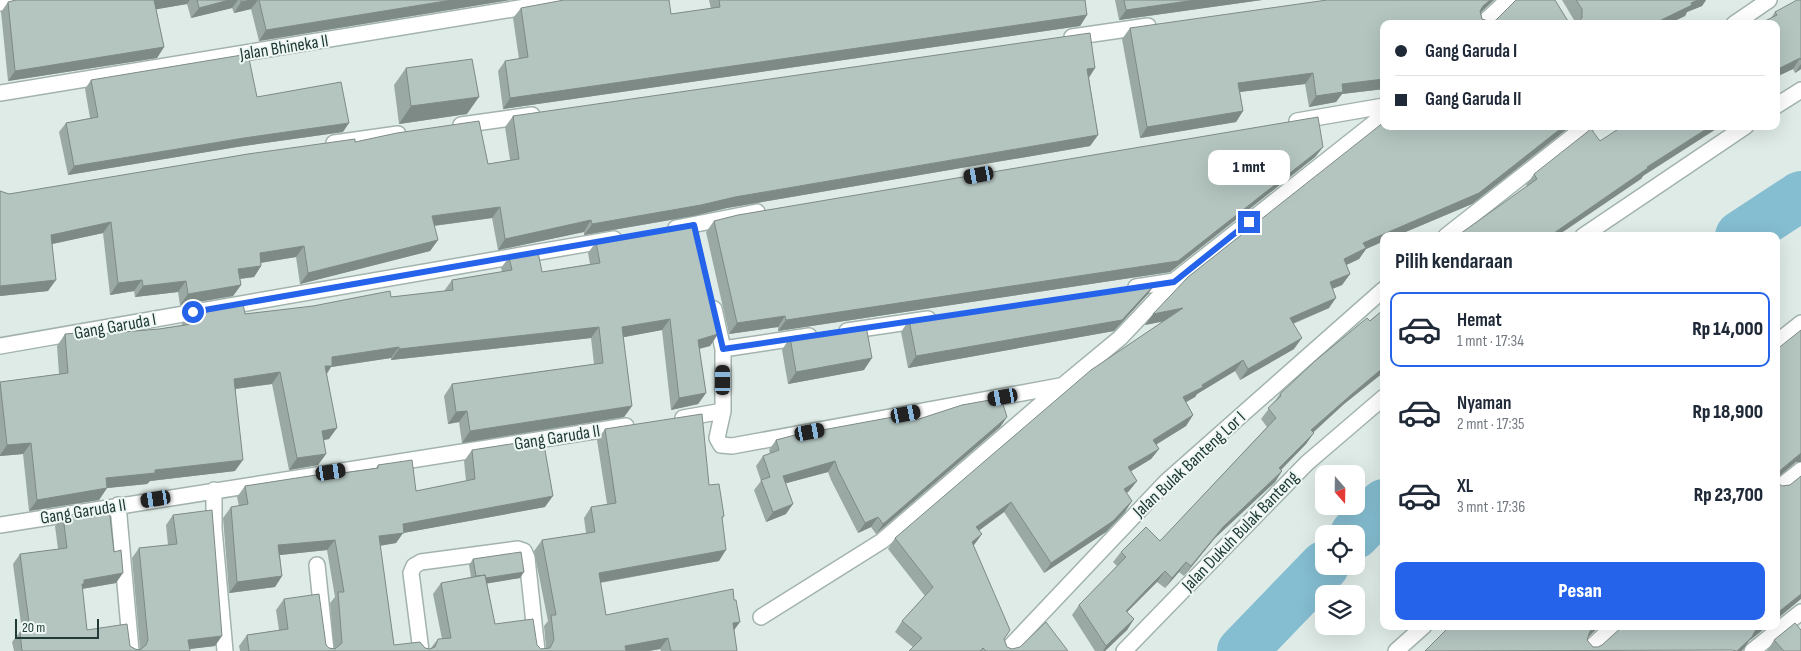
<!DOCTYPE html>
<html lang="id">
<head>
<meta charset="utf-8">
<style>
  :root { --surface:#fff; --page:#f6f6f7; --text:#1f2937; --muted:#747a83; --line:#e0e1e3; --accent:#2563eb }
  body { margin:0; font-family:"Sofia Sans Condensed",sans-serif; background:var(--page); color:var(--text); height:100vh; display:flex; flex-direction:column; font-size:19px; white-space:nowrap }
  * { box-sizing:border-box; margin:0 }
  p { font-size:16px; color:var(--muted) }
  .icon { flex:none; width:28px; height:28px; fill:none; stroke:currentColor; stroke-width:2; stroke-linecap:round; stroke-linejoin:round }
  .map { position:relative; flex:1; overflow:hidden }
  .drawer { position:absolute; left:1380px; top:232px; width:400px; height:398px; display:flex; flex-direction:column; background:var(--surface); border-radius:10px; box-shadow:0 5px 20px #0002 }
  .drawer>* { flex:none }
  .top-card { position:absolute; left:1380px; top:20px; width:400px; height:110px; border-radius:10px; box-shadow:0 5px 20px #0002; display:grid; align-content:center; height:110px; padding:0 15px; background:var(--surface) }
  .needle { width:32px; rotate:160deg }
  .controls { position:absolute; left:1315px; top:465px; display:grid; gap:10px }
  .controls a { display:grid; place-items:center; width:50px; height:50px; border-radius:10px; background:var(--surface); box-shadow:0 5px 20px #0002; font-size:25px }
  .scale { position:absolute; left:15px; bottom:12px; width:84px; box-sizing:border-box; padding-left:5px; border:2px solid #203b36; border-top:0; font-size:14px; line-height:18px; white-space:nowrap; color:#203b36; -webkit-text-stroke:4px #eff7f4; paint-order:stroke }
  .end { position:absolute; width:22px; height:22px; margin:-11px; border:6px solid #2563eb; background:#fff; box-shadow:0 0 0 2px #fff }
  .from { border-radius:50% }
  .bubble { position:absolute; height:35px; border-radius:10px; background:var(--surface); box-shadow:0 5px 20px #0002; font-size:16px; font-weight:800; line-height:35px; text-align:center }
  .car { position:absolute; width:15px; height:30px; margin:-15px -8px; border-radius:6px; box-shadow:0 0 4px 1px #0007; background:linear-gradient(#222 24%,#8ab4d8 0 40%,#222 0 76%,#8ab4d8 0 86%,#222 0) }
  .top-card b { display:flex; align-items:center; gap:18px; height:48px; font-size:19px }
  .top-card b+b { border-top:1px solid var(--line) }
  .top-card i { width:12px; height:12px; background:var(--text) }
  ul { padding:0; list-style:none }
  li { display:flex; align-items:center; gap:15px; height:75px; margin:0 10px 8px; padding:0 5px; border:2px solid transparent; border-radius:10px }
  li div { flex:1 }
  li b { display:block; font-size:19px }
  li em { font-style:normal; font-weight:800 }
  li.current { border-color:var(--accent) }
  li>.icon { width:45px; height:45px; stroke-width:1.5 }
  h2 { padding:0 15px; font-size:22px; line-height:60px }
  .cta { display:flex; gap:10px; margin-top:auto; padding:10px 15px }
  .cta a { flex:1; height:58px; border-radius:10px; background:var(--accent); color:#fff; font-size:20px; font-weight:800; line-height:58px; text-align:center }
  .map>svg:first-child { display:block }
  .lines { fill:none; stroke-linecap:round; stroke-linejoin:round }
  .river { stroke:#85bdd1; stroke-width:50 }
  .minor-casing { stroke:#a2b3ae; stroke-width:18 }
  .minor { stroke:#fff; stroke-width:15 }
  .wall { fill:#9ba9a5 }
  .shaded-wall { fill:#7e8a86 }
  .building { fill:#b4c5c0; stroke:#7e8a86 }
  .route { stroke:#2563eb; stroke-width:6 }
  .labels { text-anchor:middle; stroke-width:4; stroke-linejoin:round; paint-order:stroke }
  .street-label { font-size:18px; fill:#203b36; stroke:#eff7f4 }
</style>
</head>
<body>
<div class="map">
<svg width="1801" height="651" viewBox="0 0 1801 651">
  <rect width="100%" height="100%" fill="#dfebe7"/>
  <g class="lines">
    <path class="river" d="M1740,236L1801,196
      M1355,534L1384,504
      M1242,651L1324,566"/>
    <g class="minor-casing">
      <path id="minor" d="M0,3L19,0
        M1482,24L1508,0
        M1734,24L1769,0
        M1072,37L1148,26
        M0,93L568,0
        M1776,106L1801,90
        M1297,121L1384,106
        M461,125L532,115
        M334,143L398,134
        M676,228L757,212
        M1446,236L1586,126
        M1583,236L1746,126
        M1136,287L1174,281
        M714,309L723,349
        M847,331L928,319
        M1776,343L1801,323
        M0,346L614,239
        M723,411L717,438L721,445L732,446L1060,386
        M683,418L723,411V349L809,336
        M214,490V529L225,651
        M1776,490L1801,470
        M118,505L131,651
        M0,525L626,426
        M317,565L326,651
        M761,617L882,541L1062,386L1120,338L1174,281L1384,115
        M421,651L411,573L414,566L421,562L518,549L524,551L527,558L537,651
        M1006,651L1167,481L1384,289
        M1124,651L1307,463L1384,397
        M1396,651L1424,626
        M1587,651L1614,626
        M1752,651L1801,612"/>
    </g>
    <use href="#minor" class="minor"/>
  </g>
  <path class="wall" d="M16,0H510L259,41L251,9L234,13L232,8L191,18L187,4L156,9L164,47L157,58L8,81L1,12L8,2Z
    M709,0H1085L1087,15L1080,26L503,109L498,71L505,61L519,59L513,18L521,8L671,14L711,9Z
    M1115,0H1262L1119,20Z
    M1494,0L1481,12L1482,19L1491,22L1566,18L1569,22H1574V20L1562,0H1706L1702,6L1687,12L1685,16L1668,24H1384V89L1342,94L1336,102L1309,107L1305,84L1240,92L1243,111L1236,122L1140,138L1122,39L1130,28Z
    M1801,0V69L1795,73L1793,69L1776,77V24L1771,18L1775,12Z
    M406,68L467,114L399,124L394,85Z
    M1095,68L1089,78L1098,135L1090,146L727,208L693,216L584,235V232L498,250L492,218L434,226L438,240L430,251L300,284L296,257L261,263V266L254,277L240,279L241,285L233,296L180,305L178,292L135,297L134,291L110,295L103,233L52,244L48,291L0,296V191L9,194L355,142L488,164L510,160L505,127L513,116Z
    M91,80L257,97L343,132L237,147L68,175L59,132L66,123L90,118L85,89Z
    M1384,126H1571L1472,204L1396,236H1384V241L1366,249L1359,259L1346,265L1350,274L1342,285L1332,289L1329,308L1293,324L1294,349L1240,380L1235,371L1197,394L1195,397L1186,402L1193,415L1186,426L1156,444L1159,449L1151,459L1131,471L1137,481L1129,491L1127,493L1125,512L1106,532L1044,573L1004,512L979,530L982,534L973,546L1007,647L1012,649L1068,651H909L913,647L895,632L902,621L925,596L888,549L895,538L1163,321L1145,325Z
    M1600,141L1643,176L1641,179L1527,186L1526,185L1534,174Z
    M1323,147L1315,157L1170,272L778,331V327L729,334L706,232L714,221Z
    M596,242L718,334L710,346L699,349L706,393L698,404L671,410L662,330L623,337L632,406L624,417L462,443L459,422L448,424L444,396L452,384L594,364L591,338L391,360V358L331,367L327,374L329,439L323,440L326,454L318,465L289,470L272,384L236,389L235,471L150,481L147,484L107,488L99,500L29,511L23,454L0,456V382L59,374L57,346L65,334H99L159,329L182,325V324L190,312L245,314L444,291L452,280L502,272L501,268L509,257L542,272L590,264L588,253Z
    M1148,294L1114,331L908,368L901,332L909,320Z
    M1384,309V372L1344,404L1313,432L1306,444L1281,470L1282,471L1275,482L1215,538L1184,576L1179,572L1165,588L1157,582L1127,612L1134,619L1127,630L1105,651H1095L1072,615L1079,605L1117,566L1113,562L1121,552L1160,541L1267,427L1261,419L1280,394Z
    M790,337L864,370L788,384L782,350Z
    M1007,417L1000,427L876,534L871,527L858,533L831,480L828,472L786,483V514L766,522L754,490L761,481L756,466L763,456L770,453L769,450L776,440L916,420Z
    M605,429L709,485L724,516L722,519L719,561L600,583L606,615L734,630L737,651H661L660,649L649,651H240L239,646L247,635L279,630L276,610L284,599L326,645L329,648L334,649L330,603L335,597L327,550L280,555L282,576L275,587L229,593L223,518L231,507L239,506L237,497L245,486L376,468L378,465L416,491L466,481L464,461L472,450L545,507L403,533L396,543L380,546L394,645L430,649L438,639H442L433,594L441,583L471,577L469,565L473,559L520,578L487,583L495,624L537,645L541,649L546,648L544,626L548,621L534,551L542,540L586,533L584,518L591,507L607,504L597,440Z
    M173,515L215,646L189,649L190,651H14L12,642L20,632L22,631L13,564L20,554L58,549L55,526L63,516L116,583L82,589L87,630L130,646L135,649H140L132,558L139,548L168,545L166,525Z
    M1774,640L1801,651H1767Z"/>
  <path class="shaded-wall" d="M154,0H190L187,4L147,11Z
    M229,0H238L232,8L191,18L199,8Z
    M251,0H258L251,9L234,13L241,2Z
    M452,0H510L259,41L266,30Z
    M1195,0H1262L1119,20L1126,10Z
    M1490,0H1494L1476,17L1483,6Z
    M1698,0H1706L1702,6L1687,12L1685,16L1668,24H1653L1691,3Z
    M1087,15L1080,26L503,109L510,98Z
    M164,47L157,58L8,81L15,71Z
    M1800,58L1793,69L1776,77V70Z
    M1801,64V69L1795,73Z
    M1095,68L1087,80V69Z
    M1313,73L1305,84L1231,93L1238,83Z
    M1384,79V89L1342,94L1336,102L1309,107L1316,96L1342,84Z
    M479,97L467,114L399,124L411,106Z
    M1243,111L1236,122L1140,138L1147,127Z
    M349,123L343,132L237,147L68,175L74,166L244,138Z
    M1564,126H1571L1472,204L1396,236H1384V241L1366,249L1359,259L1336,270L1344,259L1363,243Z
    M1711,126H1721L1643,176L1641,179L1557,236H1551L1554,233L1647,167Z
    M1098,135L1090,146L727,208L693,216L584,235L592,224L735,197Z
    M1323,147L1315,157L1170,272L778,331L786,320Z
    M500,207L492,218L424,227L432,216Z
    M591,220L584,232L498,250L505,239Z
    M111,222L103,233L43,246L51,235Z
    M438,240L430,251L300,284L308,273Z
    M304,246L296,257L252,264L260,253Z
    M261,266L254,277L230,280L238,269Z
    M1350,274L1342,285L1322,293L1330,282Z
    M56,280L48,291L0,296V286Z
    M142,280L134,291L110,295L118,283Z
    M186,281L178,292L135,297L143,286Z
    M1156,283L1148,294L1114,331L908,368L916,356Z
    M241,285L233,296L180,305L188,294Z
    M1336,298L1329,308L1282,328L1290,318Z
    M1183,308L1176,319L1145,325L1153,314Z
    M785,316L778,327L729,334L737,323Z
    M670,319L662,330L614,339L622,327Z
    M599,327L591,338L391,360L399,349Z
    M718,334L710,346L690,351L698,340Z
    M1302,338L1294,349L1240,380L1248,369Z
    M399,347L391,358L331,367L324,377L317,378L332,357Z
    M872,358L864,370L788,384L796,372Z
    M1243,360L1235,371L1197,394L1195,397L1176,408L1183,397Z
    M1384,367V372L1344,404L1304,441L1311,430L1352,394Z
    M280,372L272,384L226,390L234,379Z
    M706,393L698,404L671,410L679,398Z
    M632,406L624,417L462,443L470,431Z
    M467,411L459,422L448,424L456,412Z
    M1193,415L1186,426L1146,451L1153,440Z
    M1007,417L1000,427L876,534L883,524Z
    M337,428L329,439L314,442L322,431Z
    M1314,433L1306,444L1272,479L1279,468Z
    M31,443L23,454L0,456V455L7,445Z
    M1159,449L1151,459L1120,478L1128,467Z
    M1801,453V462H1796L1776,479L1777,473Z
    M326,454L318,465L289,470L297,458Z
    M243,460L235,471L150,481L147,484L98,489L106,478L155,470Z
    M835,461L828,472L776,486L783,476Z
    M1282,471L1275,482L1215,538L1184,576L1191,566L1223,527Z
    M1137,481L1129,491L1117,500L1124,489Z
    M107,488L99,500L29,511L37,500Z
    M553,496L545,507L403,533L396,543L371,547L379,536L403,524Z
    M1132,501L1125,512L1106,532L1044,573L1051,563Z
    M1011,502L1004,512L969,538L976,527Z
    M793,504L786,514L766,522L773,512Z
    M878,517L871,527L858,533L865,523Z
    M982,534L974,545L964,552L972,542Z
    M335,540L327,550L271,556L278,545Z
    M726,550L719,561L591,584L599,573Z
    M1186,562L1179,572L1165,588L1172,578Z
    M1165,571L1157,582L1118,621L1126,611Z
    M524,572L520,578L472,586L476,579Z
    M123,573L116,583L81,589L77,594L84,580Z
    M282,576L275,587L229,593L237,582Z
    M1801,594V599L1776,620V614Z
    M1134,619L1127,630L1105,651H1103L1106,646Z
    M740,622L732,633L733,623Z
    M1595,626H1600L1581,644L1590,631Z
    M1761,626H1768L1749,641L1742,651H1737L1755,631Z
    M222,636L215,646L181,650L188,640Z
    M668,638L660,649L649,651H622L625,646Z"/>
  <path class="building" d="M16,0H156H154L164,47L15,71L8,2Z
    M197,0H229L199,8Z
    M241,0H251L241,2Z
    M259,0H452L266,30Z
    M564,0H669L671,14L720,7L719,0H1085L1087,15L510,98L505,61L528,57L521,8Z
    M1124,0H1195L1126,10Z
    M1327,0H1490L1483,6L1480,11L1482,19L1491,22L1496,20L1516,0H1555L1566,18L1569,22H1578L1582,18V9L1576,0H1698L1691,3L1692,5L1653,24H1384V79L1342,84L1343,92L1316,96L1313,73L1238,83L1243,111L1147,127L1130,28Z
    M1797,0H1801V60L1800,58L1776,70V24H1759L1777,15L1775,12Z
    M1090,33L1095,68L1087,69L1098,135L735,197L701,205L592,224L591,220L505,239L500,207L432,216L438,240L308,273L304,246L260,253L261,266L238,269L241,285L188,294L186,281L143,286L142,280L118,283L111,222L51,235L56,280L0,286V191L9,194L248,154L355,139V142L397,133L479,121L488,164L519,159L513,116Z
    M248,54L257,97L341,82L349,123L244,138L74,166L66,123L98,117L91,80Z
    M472,59L479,97L411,106L406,68Z
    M1318,117L1323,147L1178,261L786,320L785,316L737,323L714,221L738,215Z
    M1384,122V126H1564L1479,193L1363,243L1366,248L1344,259L1350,274L1330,282L1336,298L1290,318L1302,338L1248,369L1243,360L1202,385L1203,387L1183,397L1193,415L1153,440L1159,449L1128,467L1137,481L1124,489L1132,501L1113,521L1051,563L1011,502L976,527L982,534L972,542L1010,630L1004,639L1007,647L1012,649L1020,647L1046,622L1068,651H986L983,648L980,651H909L922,638L902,621L933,587L895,538L1091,370L1183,308L1153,314L1188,277Z
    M1623,126H1711L1647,167L1648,168L1554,233L1555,234L1551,236H1457L1537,179L1534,174L1591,129L1600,141Z
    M696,224L719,325L718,334L698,340L706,393L679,398L670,319L622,327L632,406L470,431L467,411L456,412L452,384L603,363L599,327L399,349V347L332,357V366H325L337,428L322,431L326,454L297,458L280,372L234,379L243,460L155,470V473L106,478L107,488L37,500L31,443L7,445L0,382L68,373L65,334L99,331V334L159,329L192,324L190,312L243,303L245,314L313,306L390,291L391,297L453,290L452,280L512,270L509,257L538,252L542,272L600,263L596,242Z
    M1156,283L1122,320L916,356L909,320Z
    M1384,309V367L1352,394L1311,430L1314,433L1279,468L1282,471L1223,527L1191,566L1186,562L1172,578L1165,571L1149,587L1126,611L1134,619L1106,646L1079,605L1126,557L1121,552L1146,527L1160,541L1276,418L1268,408L1281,396L1280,394L1315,361L1367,318L1370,321Z
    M866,326L872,358L796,372L790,337Z
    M1801,330V453L1777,473L1776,476V350Z
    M1001,398L1007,417L883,524L878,517L865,523L838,470L835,461L783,476L793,504L773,512L761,480L770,477L763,456L779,450L776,440L795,435L915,413L916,420L962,405Z
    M702,414L709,485L719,484L724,516L722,517L726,550L599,573L606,615L733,589L734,600H736L740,622L733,623L737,651H671L668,638L625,646L626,651H249L247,635L288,629L284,599L319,594L326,645L329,648L335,649L342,643L338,592H344L335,540L278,545L282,576L237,582L231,507L248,504L245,486L329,473V475L378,468V465L412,460L416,491L475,479L472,450L543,439L553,496L403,524L404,533L379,536L394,645L420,642L425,648L430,649L435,647L438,639L451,638L441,583L485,575L495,624L533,619L537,645L541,649L550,648L554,640L551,615H556L542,540L595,532L591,507L616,503L605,429Z
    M1801,476V594L1776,614V480L1778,483L1782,486L1790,485Z
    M109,508L114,552L121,550L123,573L84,580V584H82L87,630L127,624L130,646L135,649L140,650L146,645L148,640L139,548L177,544L173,515L212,510L222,636L188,640L190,651H22L20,632L30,630L20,554L67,548L63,516Z
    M521,552L524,572L486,578L485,575L476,576L473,559Z
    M1795,623L1801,630V651H1784L1774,640Z
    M1450,626H1453L1454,628L1456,626H1595L1590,631L1587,640L1593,647H1598L1602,645L1623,626H1761L1755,631L1752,637L1737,651L1732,650L1425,651Z"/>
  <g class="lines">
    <path class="route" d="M193,312L694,225L723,349L1174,282L1249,222"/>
  </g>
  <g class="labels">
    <g class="street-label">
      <text transform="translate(284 47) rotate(-9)" y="6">Jalan Bhineka II</text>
      <text transform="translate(115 326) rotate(-10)" y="6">Gang Garuda I</text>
      <text transform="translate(557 437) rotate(-9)" y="6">Gang Garuda II</text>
      <text transform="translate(1189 464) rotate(-43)" y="6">Jalan Bulak Banteng Lor I</text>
      <text transform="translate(83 511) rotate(-9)" y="6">Gang Garuda II</text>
      <text transform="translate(1240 531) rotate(-46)" y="6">Jalan Dukuh Bulak Banteng</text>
    </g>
  </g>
</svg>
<div class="controls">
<a><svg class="needle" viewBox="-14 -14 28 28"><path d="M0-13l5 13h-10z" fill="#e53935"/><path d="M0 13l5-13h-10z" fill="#747a83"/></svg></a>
<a><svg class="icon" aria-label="locate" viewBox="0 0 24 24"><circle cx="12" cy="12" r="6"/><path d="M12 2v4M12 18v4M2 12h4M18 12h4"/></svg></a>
<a><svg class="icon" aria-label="layers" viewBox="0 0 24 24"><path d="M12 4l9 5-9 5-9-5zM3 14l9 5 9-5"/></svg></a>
</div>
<div class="scale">20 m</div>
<i class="end from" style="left:193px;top:312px"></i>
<i class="end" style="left:1249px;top:222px"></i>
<div class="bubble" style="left:1208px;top:150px;width:82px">1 mnt</div>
<i class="car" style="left:979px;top:175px;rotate:260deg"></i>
<i class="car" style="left:723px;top:380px;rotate:0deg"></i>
<i class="car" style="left:1003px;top:397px;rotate:260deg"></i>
<i class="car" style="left:906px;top:414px;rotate:79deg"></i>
<i class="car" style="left:810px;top:432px;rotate:80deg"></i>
<i class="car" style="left:331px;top:472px;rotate:81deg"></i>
<i class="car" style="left:156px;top:499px;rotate:261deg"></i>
<div class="top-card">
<b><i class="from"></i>Gang Garuda I</b>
<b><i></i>Gang Garuda II</b>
</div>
<section class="drawer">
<h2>Pilih kendaraan</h2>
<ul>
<li class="current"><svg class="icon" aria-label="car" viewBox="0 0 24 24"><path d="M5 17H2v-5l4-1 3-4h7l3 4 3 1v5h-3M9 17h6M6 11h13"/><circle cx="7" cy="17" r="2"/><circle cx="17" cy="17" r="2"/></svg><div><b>Hemat</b><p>1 mnt · 17:34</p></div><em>Rp 14,000</em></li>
<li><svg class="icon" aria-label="car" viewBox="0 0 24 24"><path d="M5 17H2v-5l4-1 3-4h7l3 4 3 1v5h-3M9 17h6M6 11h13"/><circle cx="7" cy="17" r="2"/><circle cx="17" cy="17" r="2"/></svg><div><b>Nyaman</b><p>2 mnt · 17:35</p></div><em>Rp 18,900</em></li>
<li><svg class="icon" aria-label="car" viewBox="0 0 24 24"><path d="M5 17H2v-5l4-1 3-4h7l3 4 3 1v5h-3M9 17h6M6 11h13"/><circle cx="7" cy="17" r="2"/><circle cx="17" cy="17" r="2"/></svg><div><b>XL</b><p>3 mnt · 17:36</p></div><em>Rp 23,700</em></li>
</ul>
<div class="cta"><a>Pesan</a></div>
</section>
</div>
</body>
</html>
